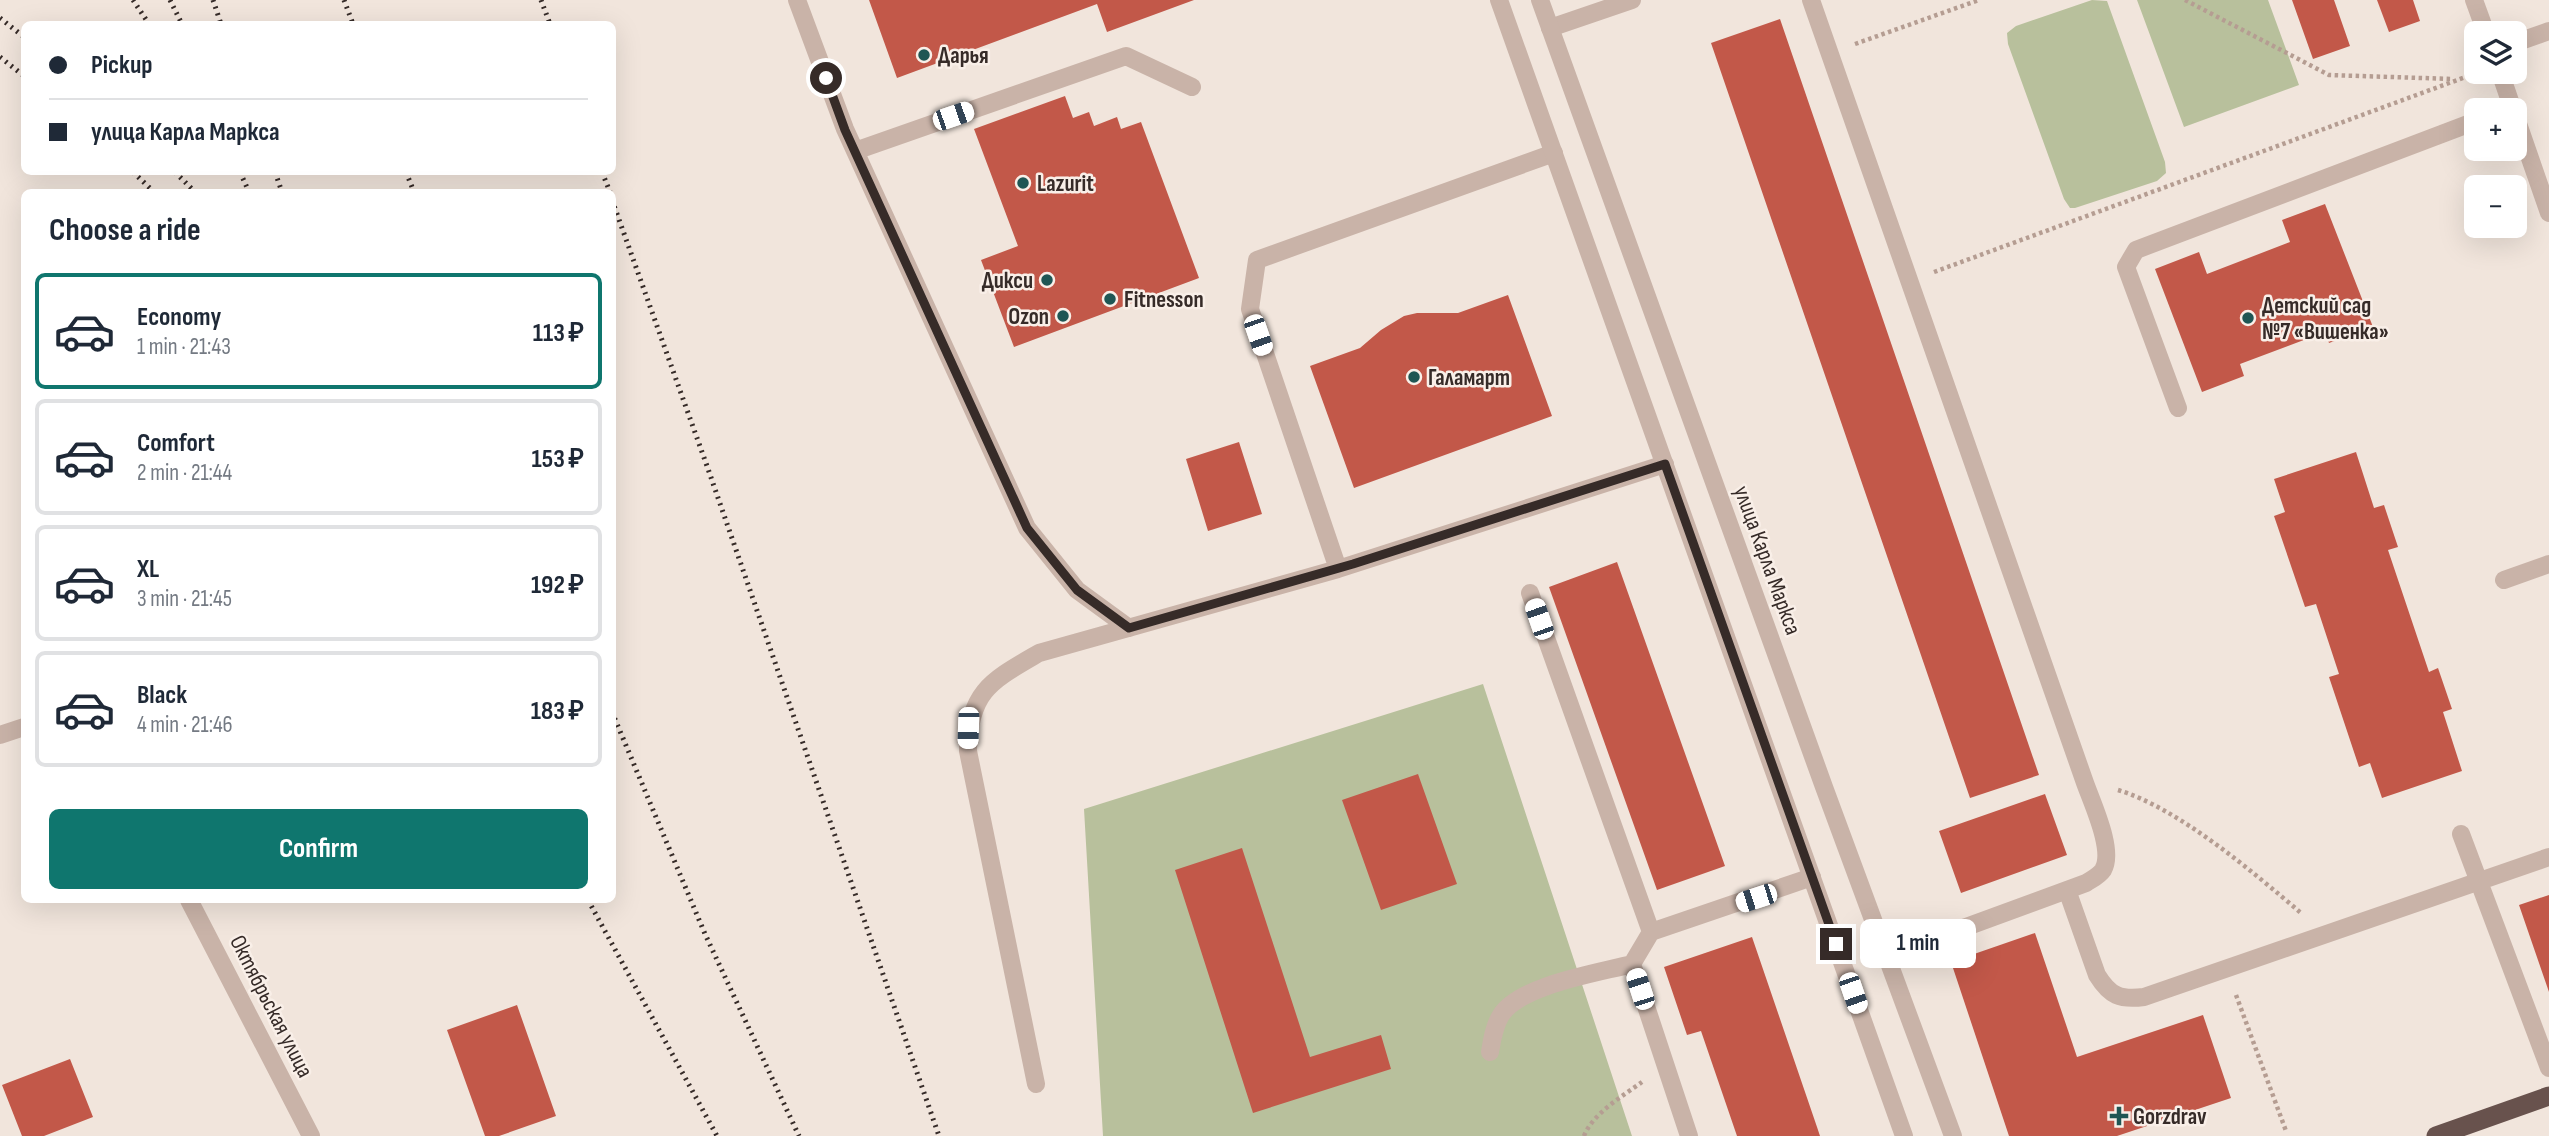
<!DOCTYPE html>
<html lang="en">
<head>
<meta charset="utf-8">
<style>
  :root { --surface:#fff; --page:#f6f6f7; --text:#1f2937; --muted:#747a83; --line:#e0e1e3; --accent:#0f766e }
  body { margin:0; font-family:"Sofia Sans Condensed",sans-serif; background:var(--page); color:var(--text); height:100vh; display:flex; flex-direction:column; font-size:26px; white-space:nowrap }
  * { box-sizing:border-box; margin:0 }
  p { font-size:23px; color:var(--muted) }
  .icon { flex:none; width:38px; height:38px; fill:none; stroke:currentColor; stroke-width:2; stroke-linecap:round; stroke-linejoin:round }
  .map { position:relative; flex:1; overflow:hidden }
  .drawer { position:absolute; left:21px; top:189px; width:595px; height:714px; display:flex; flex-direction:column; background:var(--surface); border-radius:10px; box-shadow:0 7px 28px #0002 }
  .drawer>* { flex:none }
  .top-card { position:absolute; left:21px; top:21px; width:595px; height:154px; border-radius:10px; box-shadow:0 7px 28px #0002; display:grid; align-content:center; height:154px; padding:0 28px; background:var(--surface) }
  .controls { position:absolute; left:2464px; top:21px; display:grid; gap:14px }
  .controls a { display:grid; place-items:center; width:63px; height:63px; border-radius:10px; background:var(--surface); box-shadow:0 7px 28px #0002; font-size:35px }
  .end { position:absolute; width:32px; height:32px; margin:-16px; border:9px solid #362b28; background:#fff; box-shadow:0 0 0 4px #fff }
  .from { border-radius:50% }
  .bubble { position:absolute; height:49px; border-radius:10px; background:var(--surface); box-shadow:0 7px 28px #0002; font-size:23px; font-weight:700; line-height:49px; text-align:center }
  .car { position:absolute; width:21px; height:42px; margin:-21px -10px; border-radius:9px; box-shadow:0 0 5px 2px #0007; background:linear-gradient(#fff 24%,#345 0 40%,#fff 0 76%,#345 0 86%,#fff 0) }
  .top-card b { display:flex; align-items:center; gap:24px; height:66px; font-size:26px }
  .top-card b+b { border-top:2px solid var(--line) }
  .top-card i { width:18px; height:18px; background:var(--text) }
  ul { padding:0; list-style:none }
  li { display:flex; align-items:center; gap:21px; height:116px; margin:0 14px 10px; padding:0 14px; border:4px solid var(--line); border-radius:10px }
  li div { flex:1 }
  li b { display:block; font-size:26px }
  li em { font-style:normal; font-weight:700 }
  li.on { border-color:var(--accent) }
  li>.icon { width:63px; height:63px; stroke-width:1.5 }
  h2 { padding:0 28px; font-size:32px; line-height:84px }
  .action { display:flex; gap:14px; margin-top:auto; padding:14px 28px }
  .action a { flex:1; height:80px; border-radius:10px; background:var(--accent); color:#fff; font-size:28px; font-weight:700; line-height:80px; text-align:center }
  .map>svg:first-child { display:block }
  .green { fill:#b8c09c }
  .building { fill:#c25849 }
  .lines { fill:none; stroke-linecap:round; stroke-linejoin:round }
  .path { stroke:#b59d92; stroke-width:4.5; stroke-dasharray:3.5 3.5; stroke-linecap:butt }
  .service { stroke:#c9b3a8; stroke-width:18 }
  .minor { stroke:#c9b3a8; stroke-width:18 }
  .tertiary { stroke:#c9b3a8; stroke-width:18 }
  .trunk { stroke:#68524d; stroke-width:19 }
  .rail { stroke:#362b28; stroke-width:5; stroke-dasharray:2 5; stroke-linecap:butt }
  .route { stroke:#362b28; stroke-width:9 }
  .poi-dot { fill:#1f5654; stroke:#f9efe8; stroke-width:2.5 }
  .labels { text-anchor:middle; stroke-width:5; stroke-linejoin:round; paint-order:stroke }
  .poi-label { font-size:23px; font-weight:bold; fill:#362b28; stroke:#f9efe8; text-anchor:start }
  .street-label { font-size:23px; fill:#362b28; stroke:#f9efe8 }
</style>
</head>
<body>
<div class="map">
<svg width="2549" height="1136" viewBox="0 0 2549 1136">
  <rect width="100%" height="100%" fill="#f1e5dc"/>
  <path class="green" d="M2092,0L2107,1L2165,162L2166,173L2157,181L2075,208H2070L2064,199L2008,44L2007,33L2016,26Z
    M2137,0H2268L2299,85L2184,127Z
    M1483,684L1632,1136H1103L1084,809Z"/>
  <path class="building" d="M869,0H1194L1107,32L1097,4L897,78Z
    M2292,0H2334L2350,46L2313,59Z
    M2377,0H2413L2420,21L2389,32Z
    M1780,19L2039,775L1970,798L1711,43Z
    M1065,96L1073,118L1089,112L1094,126L1117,117L1121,129L1141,122L1199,278L1014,347L981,260L1018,246L974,129Z
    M2325,204L2373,327L2329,343L2325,332L2240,364L2244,376L2202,392L2155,269L2199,252L2207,274L2290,242L2282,220Z
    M1508,295L1552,416L1354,488L1310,366L1360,348L1381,330L1404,316L1417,313H1458Z
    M1239,442L1262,514L1208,531L1186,459Z
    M2356,452L2374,508L2384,505L2398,547L2388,550L2429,672L2438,668L2452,709L2443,712L2462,771L2382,798L2370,763L2359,767L2329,677L2339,674L2316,604L2305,607L2274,516L2285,512L2274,479Z
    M1617,562L1725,866L1657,890L1549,587Z
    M1418,774L1457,884L1381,910L1342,800Z
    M2045,794L2067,855L1961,893L1939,831Z
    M1242,848L1310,1057L1381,1035L1391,1069L1253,1113L1175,870Z
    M2549,895V992L2519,905Z
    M2035,933L2077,1057L2203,1015L2231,1098L2117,1136H2009L1951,962Z
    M1752,937L1817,1127L1820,1136H1737L1701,1031L1687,1035L1664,967Z
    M517,1005L556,1116L499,1136H485L447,1030Z
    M70,1059L93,1117L44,1136H22L2,1085Z"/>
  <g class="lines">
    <path class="path" d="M2185,0L2329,75L2453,79
      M1855,44L1979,0
      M1934,272L2471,75
      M2118,790C2178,808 2253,872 2301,913
      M2236,995L2286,1131
      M1584,1136C1593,1113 1623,1096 1642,1082"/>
    <path class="service" d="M797,0L845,129L1027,528L1077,590L1129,628
      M1811,0L2084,780C2091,801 2115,850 2103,870C2099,876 2092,879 2086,883L1887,956
      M1550,28L1632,0
      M2515,43L2549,31
      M855,151L1126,56L1192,87
      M2178,408L2126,267L2136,250L2476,121
      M1338,569L1250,309L1257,260L1554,153
      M2504,580L2549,564
      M1530,593L1651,932
      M2461,834L2549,1068
      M2067,890L2097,975C2110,996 2120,1000 2144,997L2549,857
      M1632,964L1689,1136
      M1490,1052C1492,1040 1494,1026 1501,1015C1520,985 1598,973 1632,964L1651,932L1812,877
      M1036,1084L968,751C969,691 991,681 1039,653L1338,569L1665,464"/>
    <path class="minor" d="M2474,0L2486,33
      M2500,72L2513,110
      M2515,115L2549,213
      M0,735L24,727
      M189,900L311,1136"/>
    <path class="tertiary" d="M1499,0L1904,1136
      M1540,0L1824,787L1953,1136"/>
    <path class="trunk" d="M2436,1136L2549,1096"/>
    <path class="rail" d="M133,0L149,24
      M170,0L182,24
      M213,0L221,24
      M344,0L353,24
      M541,0L550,24
      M0,18L24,37
      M0,57L24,76
      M133,172L154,192
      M175,172L195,192
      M240,172L249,192
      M275,172L282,192
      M406,172L414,192
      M602,172L610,192
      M612,200L707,466L939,1136
      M612,712L705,934L799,1136
      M588,900L717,1136"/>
  </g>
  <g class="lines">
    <path class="route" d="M826,78L845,130L1027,528L1077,590L1129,628L1353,564L1665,464L1836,944"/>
  </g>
  <g class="poi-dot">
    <circle cx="924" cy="55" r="7"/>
    <circle cx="1023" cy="183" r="7"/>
    <circle cx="1047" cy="280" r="7"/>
    <circle cx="1110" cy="299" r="7"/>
    <circle cx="1063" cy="316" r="7"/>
    <circle cx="2248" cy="318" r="7"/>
    <circle cx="1414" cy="377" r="7"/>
    <path d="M2115.5 1105.5h7v7h7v7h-7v7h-7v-7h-7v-7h7z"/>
  </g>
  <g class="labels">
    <g class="poi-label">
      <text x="938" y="63">Дарья</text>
      <text x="1037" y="191">Lazurit</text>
      <text x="1033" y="288" text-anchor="end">Дикси</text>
      <text x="1124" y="307">Fitnesson</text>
      <text x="2262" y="313">Детский сад<tspan x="2262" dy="26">№7 «Вишенка»</tspan></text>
      <text x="1049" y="324" text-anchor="end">Ozon</text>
      <text x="1428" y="385">Галамарт</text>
      <text x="2133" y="1124">Gorzdrav</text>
    </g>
    <g class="street-label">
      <text transform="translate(1768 560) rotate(70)" y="8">улица Карла Маркса</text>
      <text transform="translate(272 1006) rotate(63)" y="8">Октябрьская улица</text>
    </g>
  </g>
</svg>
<div class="controls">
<a><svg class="icon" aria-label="layers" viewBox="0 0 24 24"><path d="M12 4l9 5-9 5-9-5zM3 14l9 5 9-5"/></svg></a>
<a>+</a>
<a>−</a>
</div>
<i class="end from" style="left:826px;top:78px"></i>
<i class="end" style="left:1836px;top:944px"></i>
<div class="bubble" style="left:1860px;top:919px;width:116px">1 min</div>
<i class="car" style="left:953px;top:116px;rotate:71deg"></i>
<i class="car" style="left:1258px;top:335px;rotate:161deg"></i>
<i class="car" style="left:1539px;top:619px;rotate:341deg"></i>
<i class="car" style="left:968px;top:728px;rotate:182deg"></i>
<i class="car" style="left:1756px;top:898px;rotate:252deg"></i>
<i class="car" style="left:1640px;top:989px;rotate:342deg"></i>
<i class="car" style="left:1853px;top:993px;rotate:161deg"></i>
<div class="top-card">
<b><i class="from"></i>Pickup</b>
<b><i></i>улица Карла Маркса</b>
</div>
<section class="drawer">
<h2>Choose a ride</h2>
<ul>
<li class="on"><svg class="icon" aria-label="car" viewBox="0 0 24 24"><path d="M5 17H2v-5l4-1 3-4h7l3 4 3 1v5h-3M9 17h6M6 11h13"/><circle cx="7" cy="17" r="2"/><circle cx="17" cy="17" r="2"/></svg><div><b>Economy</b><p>1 min · 21:43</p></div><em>113 ₽</em></li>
<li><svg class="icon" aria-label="car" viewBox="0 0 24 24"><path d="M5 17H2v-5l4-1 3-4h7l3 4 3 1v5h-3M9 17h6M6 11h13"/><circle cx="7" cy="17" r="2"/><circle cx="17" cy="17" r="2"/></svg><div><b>Comfort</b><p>2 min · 21:44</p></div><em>153 ₽</em></li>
<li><svg class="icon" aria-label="car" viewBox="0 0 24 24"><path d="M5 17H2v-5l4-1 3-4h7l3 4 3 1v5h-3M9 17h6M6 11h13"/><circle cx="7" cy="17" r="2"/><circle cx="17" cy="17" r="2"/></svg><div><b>XL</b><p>3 min · 21:45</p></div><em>192 ₽</em></li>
<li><svg class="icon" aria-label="car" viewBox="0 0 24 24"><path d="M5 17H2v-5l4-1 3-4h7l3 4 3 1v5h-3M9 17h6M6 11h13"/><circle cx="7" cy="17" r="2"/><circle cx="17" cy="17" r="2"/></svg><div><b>Black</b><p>4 min · 21:46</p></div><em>183 ₽</em></li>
</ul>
<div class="action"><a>Confirm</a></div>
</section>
</div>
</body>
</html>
